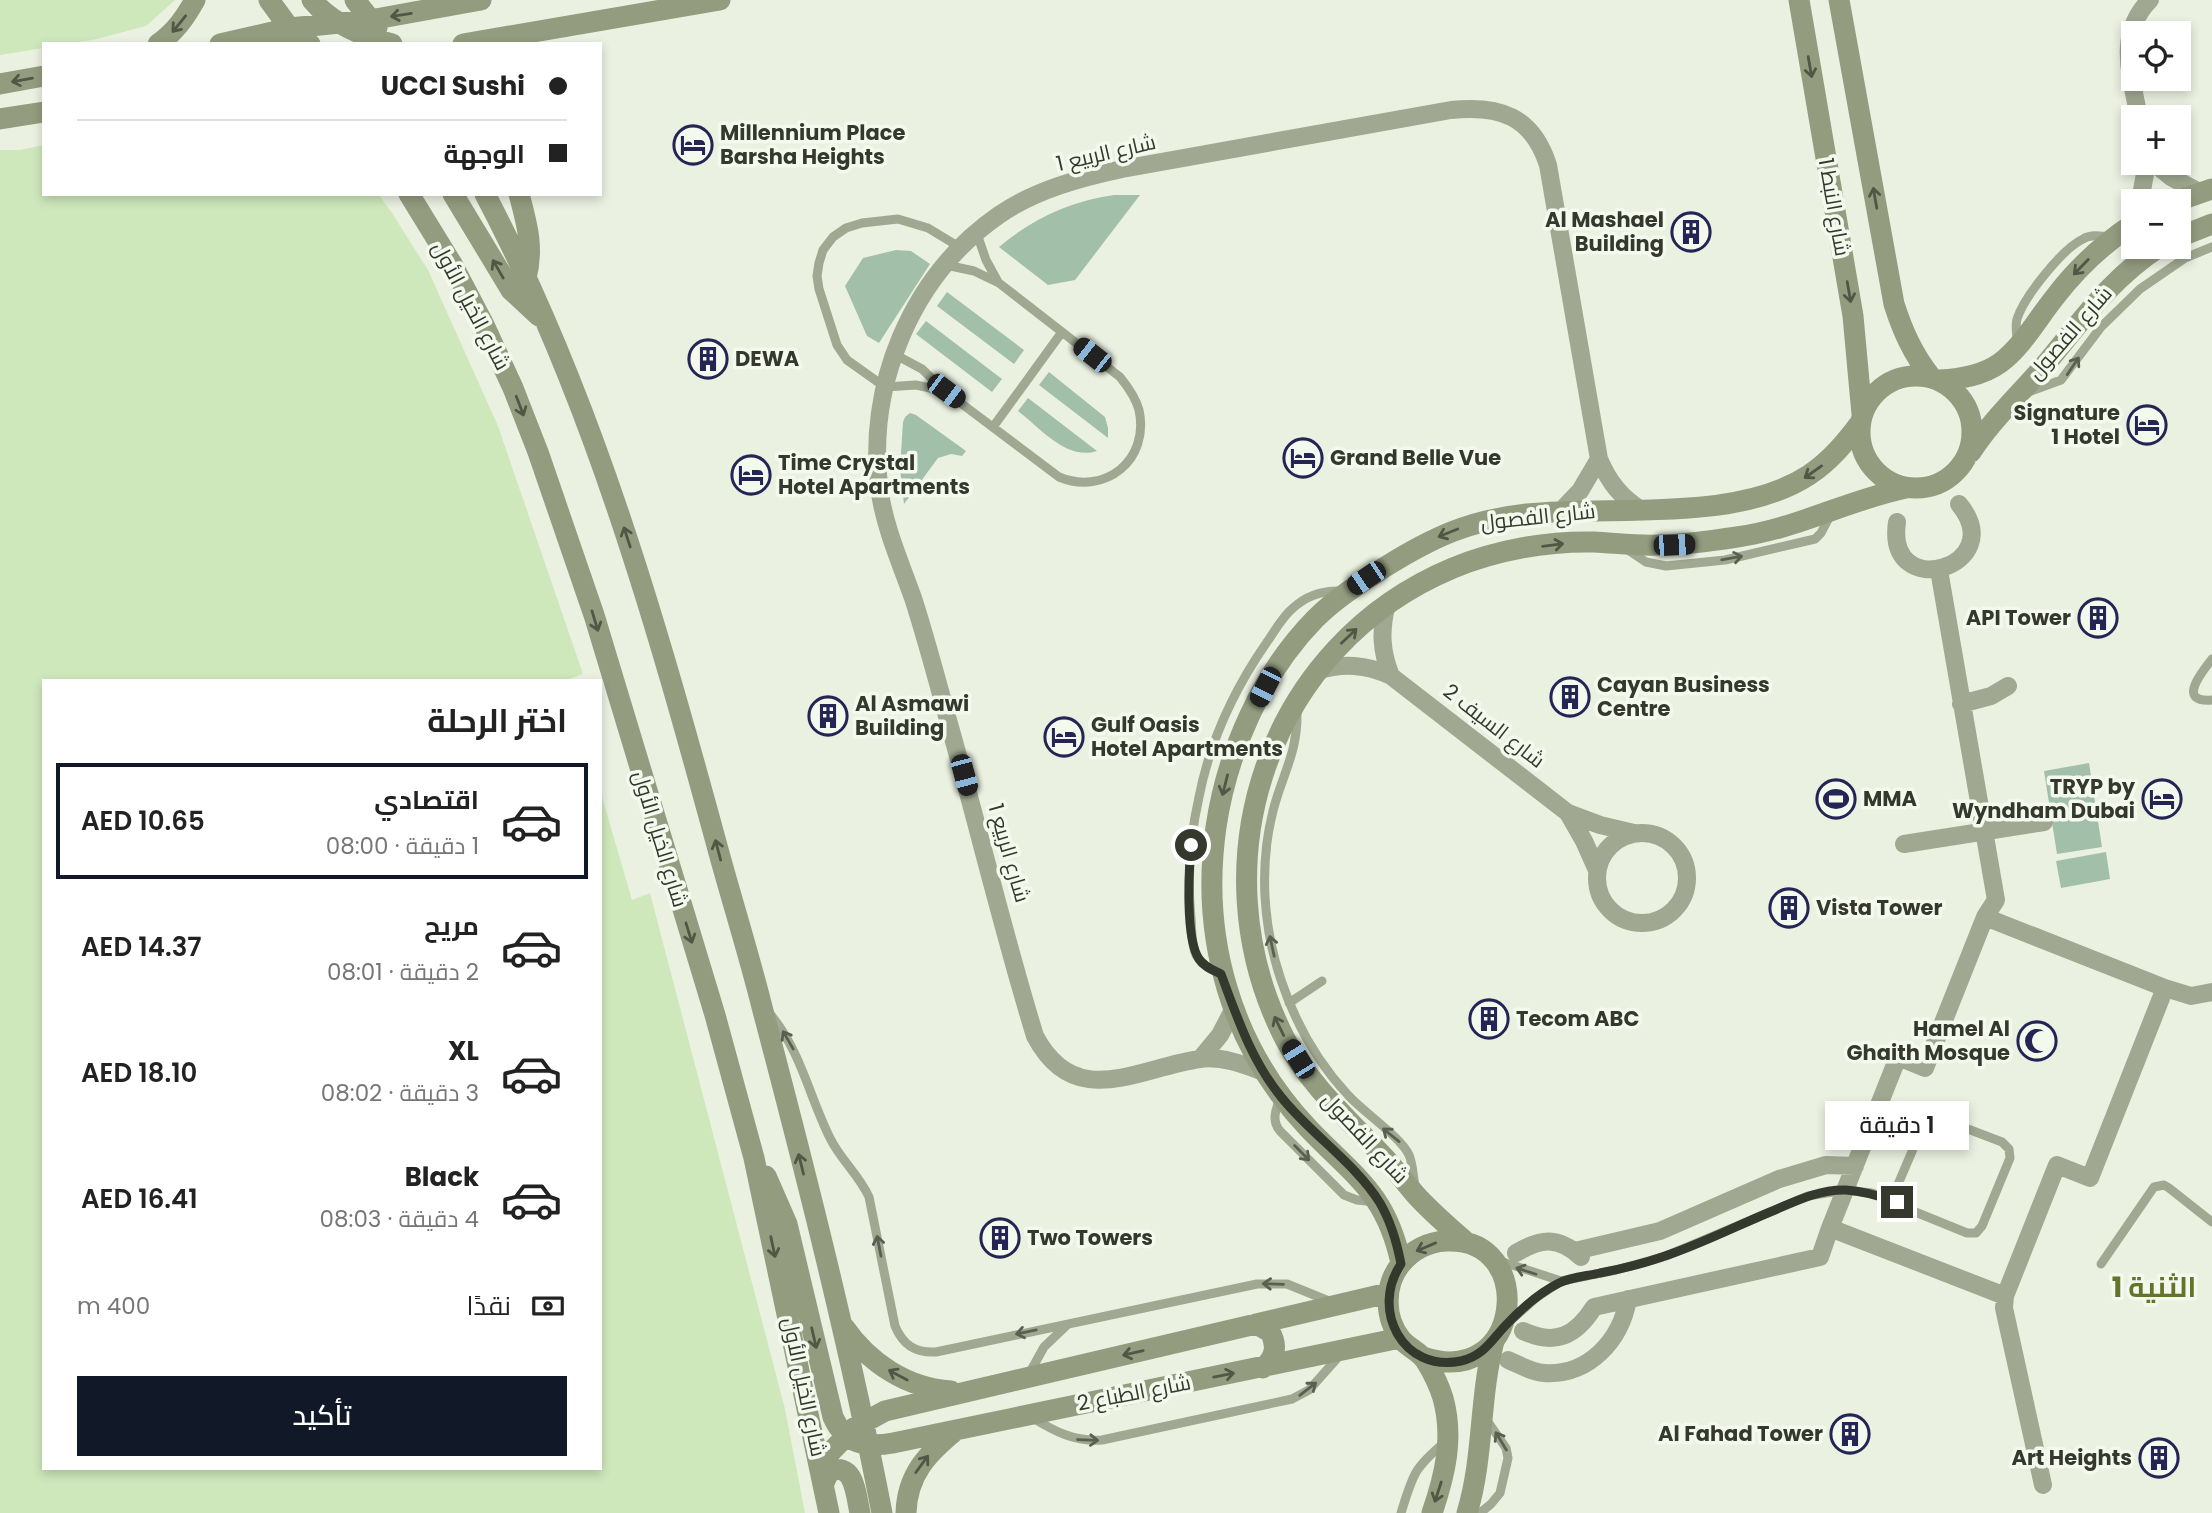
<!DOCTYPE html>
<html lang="ar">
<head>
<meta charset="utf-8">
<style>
  :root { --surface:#fff; --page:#f2f2f2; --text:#222; --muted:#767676; --line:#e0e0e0; --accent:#111827 }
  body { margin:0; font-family:Poppins,Cairo,sans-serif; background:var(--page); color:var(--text); direction:rtl; height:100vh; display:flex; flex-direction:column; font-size:26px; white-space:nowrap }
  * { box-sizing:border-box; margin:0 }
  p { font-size:23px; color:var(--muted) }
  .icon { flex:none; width:38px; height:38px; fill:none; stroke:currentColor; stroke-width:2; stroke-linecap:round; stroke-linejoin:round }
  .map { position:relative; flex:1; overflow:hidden; direction:ltr }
  .panel { position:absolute; left:42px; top:679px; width:560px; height:791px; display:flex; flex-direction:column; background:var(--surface); border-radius:0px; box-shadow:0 4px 10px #0003; direction:rtl }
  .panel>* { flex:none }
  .top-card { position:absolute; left:42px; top:42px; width:560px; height:154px; border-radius:0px; box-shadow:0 4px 10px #0003; direction:rtl; display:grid; align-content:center; height:154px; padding:0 35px; background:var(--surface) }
  .fabs { position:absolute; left:2121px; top:21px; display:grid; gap:14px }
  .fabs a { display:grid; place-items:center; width:70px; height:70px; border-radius:0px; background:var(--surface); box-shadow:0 4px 10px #0003; font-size:35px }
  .end { position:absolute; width:32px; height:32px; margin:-16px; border:9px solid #35382c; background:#fff; box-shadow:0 0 0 4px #fff }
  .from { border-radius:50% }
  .bubble { position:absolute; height:49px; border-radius:0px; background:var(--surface); box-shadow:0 4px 10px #0003; font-size:23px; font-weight:600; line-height:49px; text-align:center; direction:rtl }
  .car { position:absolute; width:21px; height:42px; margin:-21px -10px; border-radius:9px; box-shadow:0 0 5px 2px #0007; background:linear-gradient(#222 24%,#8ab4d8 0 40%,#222 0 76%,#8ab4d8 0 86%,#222 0) }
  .top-card b { display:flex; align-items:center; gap:24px; height:66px; font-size:26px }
  .top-card b+b { border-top:2px solid var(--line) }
  .top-card i { width:18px; height:18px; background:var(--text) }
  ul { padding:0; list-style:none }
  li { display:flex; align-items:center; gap:21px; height:116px; margin:0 14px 10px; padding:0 21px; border:4px solid transparent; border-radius:0px }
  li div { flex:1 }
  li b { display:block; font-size:26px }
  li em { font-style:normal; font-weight:600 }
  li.on { border-color:var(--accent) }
  li>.icon { width:63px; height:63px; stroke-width:1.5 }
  h2 { padding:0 35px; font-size:32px; line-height:84px }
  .pay { display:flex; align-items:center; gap:18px; height:77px; padding:0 35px; font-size:26px }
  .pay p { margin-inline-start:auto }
  .primary-button { display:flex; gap:14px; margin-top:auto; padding:14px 35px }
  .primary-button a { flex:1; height:80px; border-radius:0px; background:var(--accent); color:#fff; font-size:28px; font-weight:600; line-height:80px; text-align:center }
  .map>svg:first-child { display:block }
  .green { fill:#a2bfaa }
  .sand { fill:#cee8bc }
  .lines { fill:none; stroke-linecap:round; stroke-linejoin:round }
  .lane { stroke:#a0a891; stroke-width:9 }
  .street { stroke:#a0a891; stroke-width:18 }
  .secondary { stroke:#939c7f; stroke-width:21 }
  .oneway { stroke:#515645 }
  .oneway2 { stroke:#5a5f4f }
  .route { stroke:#35382c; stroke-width:9 }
  .labels { text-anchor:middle; stroke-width:7; stroke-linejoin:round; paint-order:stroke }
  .poi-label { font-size:21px; font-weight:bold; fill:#35382c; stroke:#f3f9ed; text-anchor:start }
  .street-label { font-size:21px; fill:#35382c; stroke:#f3f9ed }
  .district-label { font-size:28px; font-weight:bold; fill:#66732a; stroke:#f3f9ed }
</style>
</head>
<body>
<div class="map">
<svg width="2212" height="1513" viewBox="0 0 2212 1513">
  <rect width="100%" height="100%" fill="#eaf1e1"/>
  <path class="green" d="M1114,195H1140L1075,280L1048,285L999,247C1032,219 1071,201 1114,195Z
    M896,250L911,251L930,264L879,343L867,336L845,286L863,258Z
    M947,292L1024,350L1014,364L937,306Z
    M926,321L1002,379L992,392L916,334Z
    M1049,372L1105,417L1108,428V438L1039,385Z
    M1028,398L1097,451C1067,461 1040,428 1018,411Z
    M910,413L916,415L966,451L962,456L951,454L938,458L904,504L900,469L903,422L905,417Z
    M2089,763L2102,847L2057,854L2044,771Z
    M2106,852L2110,879L2061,888L2056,861Z"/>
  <path class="sand" d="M0,0H175L146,26L97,39L67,44H44V48L0,55Z
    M44,145V194H378L392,213L428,270L498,426L583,674L569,679V681H44V1468H600V790L632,900L650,893L785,1409L805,1513H0V150H20Z"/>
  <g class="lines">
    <path class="lane" d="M977,234L986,260L998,282
      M2017,341C2017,334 2015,326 2017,319C2024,297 2062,249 2083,239C2091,234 2100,236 2110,237
      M894,354L922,369L946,392L1059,477C1105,496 1150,460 1139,410C1136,398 1128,387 1120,377L999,283L974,271L946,265
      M944,391L916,385L885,387L847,360L837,345L819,289L817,276L819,263L823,250L833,237L846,228L862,223L898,219L928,228L961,248
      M2026,393L2061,380L2101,327L2140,289L2185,258L2212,247
      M993,427L1062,332
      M1628,550L1646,562L1666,566L1725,560L1815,539L1821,533L1831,514
      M2212,659C2202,672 2176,703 2212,700
      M1297,713C1298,752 1282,775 1273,811C1259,866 1263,927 1281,980C1295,1022 1318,1063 1348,1095C1362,1111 1402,1138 1409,1155C1413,1164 1413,1176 1415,1186
      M1221,974C1211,969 1202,965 1196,955C1191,944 1192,930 1191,918C1187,877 1190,837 1199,797C1210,741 1235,688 1267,642C1275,631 1282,617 1293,608C1306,596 1323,590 1342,591
      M1289,1003L1322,981
      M770,1014C801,1051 809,1096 830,1138C840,1159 859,1175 869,1197L895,1326C903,1345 915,1353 936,1352L1257,1284H1287L1329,1301
      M1280,1098C1276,1110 1271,1120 1280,1131L1344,1195L1357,1200L1375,1202
      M1934,1118H1939L2002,1142L2009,1149L2010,1158L1982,1226L1976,1233H1967L1908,1209L1897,1202L1896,1189L1922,1128L1928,1119Z
      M1500,1261L1561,1281
      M2101,1264L2154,1187L2164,1185L2169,1188L2212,1222
      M1508,1323L1536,1298L1561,1281L1616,1270L1666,1256L1808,1196L1845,1190L1872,1193L1897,1202
      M1029,1374L1044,1347L1067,1325
      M1031,1417C1054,1431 1074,1442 1102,1440L1292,1399L1309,1390L1341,1354
      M1401,1513C1413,1475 1413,1469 1444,1443
      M1480,1513L1491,1504L1500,1493L1508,1458L1506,1448L1486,1419"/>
    <path class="street" d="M2139,117C2131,76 2116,34 2150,0
      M2154,163L2171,177L2199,192
      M2140,201L2147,163
      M1561,511L1580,491L1599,459
      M1897,522C1885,604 2011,567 1959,504
      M1939,570L1996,900L1985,917
      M1387,604C1380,630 1381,651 1391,676
      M1316,671C1343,663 1366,664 1391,676L1568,813L1600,825L1634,833
      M1961,704L1991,696L2008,686
      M1568,813L1584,841L1597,870
      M1597 878a45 45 0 1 1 90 0a45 45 0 1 1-90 0Z
      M1904,844L2044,822
      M2165,988L2090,1178L2057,1165L2005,1296L1830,1228L1898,1057L1925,1068L1985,917L2165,988L2191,996L2212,992
      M1201,1058L1220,1035L1234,1008
      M1263,1072C1243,1064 1221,1056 1200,1059C1137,1068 1075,1112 1035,1036C1003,932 978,825 948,720C937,680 926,638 913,598C901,564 885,528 880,493C865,387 911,276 999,215C1035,190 1080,178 1122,169L1451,110C1500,105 1532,116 1548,165L1599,459C1609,482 1621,498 1643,511
      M1575,1251L1660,1231L1779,1179L1826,1165L1855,1166
      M1516,1253C1541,1238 1558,1236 1581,1257
      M2005,1296L2004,1308L2043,1485
      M1523,1331C1555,1346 1576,1336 1594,1307L1820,1257L1830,1228
      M1508,1360C1520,1365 1531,1372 1544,1373C1589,1376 1621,1340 1628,1299"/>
    <path class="secondary" d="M269,0L296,37
      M312,0C332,24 362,36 392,44
      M355,0L377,28
      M1799,0L1853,316L1862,414
      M1839,0L1894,304C1903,332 1913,354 1931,377
      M274,38L310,44
      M158,44C175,32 185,18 195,0
      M220,44L290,28L370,20L481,0
      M463,44L720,0
      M0,84L44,76
      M0,119L44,112
      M409,194L452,264L484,325L513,388L538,452L594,615L715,1015L754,1158L829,1513
      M453,194L511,290L539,316
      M485,194C594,401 658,629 719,853C733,904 749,955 762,1007C806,1174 849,1343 882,1513
      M519,194C527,224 534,248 526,278
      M2177,201L2212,189
      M2179,237L2212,224
      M1860 432a56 56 0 1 1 112 0a56 56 0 1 1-112 0Z
      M1939,380C1960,379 1982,376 2000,363C2022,347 2038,318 2055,297C2077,268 2103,244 2133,224
      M1971,452C1992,420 2019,395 2044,366C2082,321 2108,281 2159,247
      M766,1176L787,1224L833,1417C845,1444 866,1448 893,1443L1400,1338
      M1467,1243C1449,1227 1431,1212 1415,1194C1403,1180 1393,1166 1381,1154C1346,1117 1309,1084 1285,1039C1195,863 1268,645 1453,568C1496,550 1547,541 1594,542C1615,543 1637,546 1659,545C1685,545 1711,541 1737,537C1796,529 1848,500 1906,488
      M1401,1263C1386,1193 1355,1177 1309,1129C1231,1047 1200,938 1216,827C1227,752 1262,673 1315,619C1336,598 1360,583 1385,567C1433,537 1470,520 1527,514C1612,505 1736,523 1809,475C1830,461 1845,443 1860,423
      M1256,1324L1270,1332C1278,1346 1275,1358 1263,1368
      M844,1327C869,1363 907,1388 951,1391
      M1423,1357C1523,1391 1538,1236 1446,1241C1428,1242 1412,1250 1400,1265C1384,1286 1384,1318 1401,1339C1407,1347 1419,1351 1425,1360C1432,1371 1439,1385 1443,1398C1454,1438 1445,1475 1432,1513
      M820,1463L854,1428L885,1411L1388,1293
      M824,1483L829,1472C855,1460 856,1496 860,1513
      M906,1513C907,1475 927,1454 955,1431
      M1467,1513C1484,1457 1479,1398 1494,1341"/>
  </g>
  <defs><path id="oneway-shaft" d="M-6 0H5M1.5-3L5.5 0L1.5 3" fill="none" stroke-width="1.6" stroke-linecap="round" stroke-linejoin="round" transform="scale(1.75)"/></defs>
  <g class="oneway">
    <use href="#oneway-shaft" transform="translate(401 15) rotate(171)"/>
    <use href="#oneway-shaft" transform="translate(179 24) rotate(129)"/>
    <use href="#oneway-shaft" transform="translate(1810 67) rotate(80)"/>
    <use href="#oneway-shaft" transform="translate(22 80) rotate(170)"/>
    <use href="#oneway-shaft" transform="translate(1875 198) rotate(-100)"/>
    <use href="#oneway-shaft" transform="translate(2081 267) rotate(134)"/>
    <use href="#oneway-shaft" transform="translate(498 269) rotate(-120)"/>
    <use href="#oneway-shaft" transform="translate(1849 292) rotate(80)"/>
    <use href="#oneway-shaft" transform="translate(520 406) rotate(69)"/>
    <use href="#oneway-shaft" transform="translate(1813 472) rotate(145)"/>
    <use href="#oneway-shaft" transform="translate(1448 533) rotate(158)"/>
    <use href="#oneway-shaft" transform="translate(627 537) rotate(-108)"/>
    <use href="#oneway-shaft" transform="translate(1553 545) rotate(-7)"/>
    <use href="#oneway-shaft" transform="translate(595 621) rotate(73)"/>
    <use href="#oneway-shaft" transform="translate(1349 636) rotate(-43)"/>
    <use href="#oneway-shaft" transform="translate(1225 785) rotate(104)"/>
    <use href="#oneway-shaft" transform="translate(718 850) rotate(-105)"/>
    <use href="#oneway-shaft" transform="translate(689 933) rotate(73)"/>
    <use href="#oneway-shaft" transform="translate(1279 1026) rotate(-116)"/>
    <use href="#oneway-shaft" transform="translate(801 1164) rotate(-104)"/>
    <use href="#oneway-shaft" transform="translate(773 1247) rotate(78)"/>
    <use href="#oneway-shaft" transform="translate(1426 1247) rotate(157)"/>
    <use href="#oneway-shaft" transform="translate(814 1338) rotate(77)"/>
    <use href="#oneway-shaft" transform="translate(1133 1353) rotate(167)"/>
    <use href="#oneway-shaft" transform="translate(898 1375) rotate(-152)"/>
    <use href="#oneway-shaft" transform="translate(1224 1375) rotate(-11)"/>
    <use href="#oneway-shaft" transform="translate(922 1464) rotate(-54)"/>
    <use href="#oneway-shaft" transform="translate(1438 1492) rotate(108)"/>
  </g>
  <g class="oneway2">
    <use href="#oneway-shaft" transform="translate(2073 366) rotate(-56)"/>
    <use href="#oneway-shaft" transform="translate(1732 558) rotate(-10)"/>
    <use href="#oneway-shaft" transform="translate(1272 946) rotate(-102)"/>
    <use href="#oneway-shaft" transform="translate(788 1040) rotate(-120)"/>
    <use href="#oneway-shaft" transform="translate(1391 1135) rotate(-141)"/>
    <use href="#oneway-shaft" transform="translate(1302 1153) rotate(45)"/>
    <use href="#oneway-shaft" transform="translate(879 1246) rotate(-101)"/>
    <use href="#oneway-shaft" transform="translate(1526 1271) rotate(-162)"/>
    <use href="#oneway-shaft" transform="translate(1273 1284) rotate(-178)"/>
    <use href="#oneway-shaft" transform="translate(1026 1332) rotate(168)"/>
    <use href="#oneway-shaft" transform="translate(1308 1389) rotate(-38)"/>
    <use href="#oneway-shaft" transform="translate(1088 1440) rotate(2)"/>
    <use href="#oneway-shaft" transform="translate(1501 1441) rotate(-121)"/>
  </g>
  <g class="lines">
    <path class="route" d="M1191,845C1189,870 1185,938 1199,959C1204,967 1213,970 1221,974C1237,1017 1252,1062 1282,1098C1311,1134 1356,1164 1380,1203C1391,1222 1397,1243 1401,1264C1370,1310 1403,1373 1461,1361C1483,1356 1491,1341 1505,1326C1520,1310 1539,1293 1559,1283C1571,1277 1588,1276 1600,1273C1621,1269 1642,1264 1662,1257C1699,1245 1734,1227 1770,1212C1794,1202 1819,1189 1846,1190C1864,1191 1880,1196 1897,1202"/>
  </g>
  <defs>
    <g id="hotel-ring" transform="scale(2.0125)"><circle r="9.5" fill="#f3f9ed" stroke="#252555" stroke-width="1.5"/><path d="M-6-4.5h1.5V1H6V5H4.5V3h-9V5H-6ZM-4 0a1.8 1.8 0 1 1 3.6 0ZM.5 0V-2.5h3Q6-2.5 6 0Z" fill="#252555"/></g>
    <g id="building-ring" transform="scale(2.0125)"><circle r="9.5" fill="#f3f9ed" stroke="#252555" stroke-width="1.5"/><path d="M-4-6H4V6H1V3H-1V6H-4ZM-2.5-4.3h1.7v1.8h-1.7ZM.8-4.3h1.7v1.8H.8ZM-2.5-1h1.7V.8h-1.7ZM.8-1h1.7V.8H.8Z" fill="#252555"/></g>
    <g id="stadium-ring" transform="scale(2.0125)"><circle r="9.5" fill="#f3f9ed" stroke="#252555" stroke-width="1.5"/><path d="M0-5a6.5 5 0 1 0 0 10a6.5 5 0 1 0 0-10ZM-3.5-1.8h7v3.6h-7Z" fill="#252555"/></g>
    <g id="mosque-ring" transform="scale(2.0125)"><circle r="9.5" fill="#f3f9ed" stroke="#252555" stroke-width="1.5"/><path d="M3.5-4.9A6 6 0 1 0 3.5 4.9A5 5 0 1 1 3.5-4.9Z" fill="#252555"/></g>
  </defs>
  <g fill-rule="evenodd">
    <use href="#hotel-ring" x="693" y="145"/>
    <use href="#building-ring" x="1691" y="232"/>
    <use href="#building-ring" x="708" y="359"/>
    <use href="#hotel-ring" x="2147" y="425"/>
    <use href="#hotel-ring" x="1303" y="458"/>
    <use href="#hotel-ring" x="751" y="475"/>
    <use href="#building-ring" x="2098" y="618"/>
    <use href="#building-ring" x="1570" y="697"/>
    <use href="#building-ring" x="828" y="716"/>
    <use href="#hotel-ring" x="1064" y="737"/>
    <use href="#stadium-ring" x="1836" y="799"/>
    <use href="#hotel-ring" x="2162" y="799"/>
    <use href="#building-ring" x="1789" y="908"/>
    <use href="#building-ring" x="1489" y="1019"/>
    <use href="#mosque-ring" x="2037" y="1041"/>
    <use href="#building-ring" x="1000" y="1238"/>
    <use href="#building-ring" x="1850" y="1434"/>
    <use href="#building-ring" x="2159" y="1458"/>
  </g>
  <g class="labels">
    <g class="poi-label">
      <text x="720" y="140">Millennium Place<tspan x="720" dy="24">Barsha Heights</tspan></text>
      <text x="1664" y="227" text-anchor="end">Al Mashael<tspan x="1664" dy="24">Building</tspan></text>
      <text x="735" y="366">DEWA</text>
      <text x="2120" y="420" text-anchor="end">Signature<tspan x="2120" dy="24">1 Hotel</tspan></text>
      <text x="1330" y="465">Grand Belle Vue</text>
      <text x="778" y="470">Time Crystal<tspan x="778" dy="24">Hotel Apartments</tspan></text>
      <text x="2071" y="625" text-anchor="end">API Tower</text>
      <text x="1597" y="692">Cayan Business<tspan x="1597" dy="24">Centre</tspan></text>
      <text x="855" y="711">Al Asmawi<tspan x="855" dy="24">Building</tspan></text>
      <text x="1091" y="732">Gulf Oasis<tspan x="1091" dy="24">Hotel Apartments</tspan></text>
      <text x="2135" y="794" text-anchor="end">TRYP by<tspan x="2135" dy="24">Wyndham Dubai</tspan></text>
      <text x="1863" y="806">MMA</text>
      <text x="1816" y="915">Vista Tower</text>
      <text x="1516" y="1026">Tecom ABC</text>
      <text x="2010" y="1036" text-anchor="end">Hamel Al<tspan x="2010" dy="24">Ghaith Mosque</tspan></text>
      <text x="1027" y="1245">Two Towers</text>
      <text x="1823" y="1441" text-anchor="end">Al Fahad Tower</text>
      <text x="2132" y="1465" text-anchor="end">Art Heights</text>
    </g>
    <g class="street-label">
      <text transform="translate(1106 153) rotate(-13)" y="7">شارع الربيع 1</text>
      <text transform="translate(1834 207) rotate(80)" y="7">شارع النبط 1</text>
      <text transform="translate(471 306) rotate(62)" y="7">شارع الخيل الأول</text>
      <text transform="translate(2070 333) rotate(-49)" y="7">شارع الفصول</text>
      <text transform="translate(1538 517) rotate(-6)" y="7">شارع الفصول</text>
      <text transform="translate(1494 726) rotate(38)" y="7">شارع السيف 2</text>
      <text transform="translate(660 839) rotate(73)" y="7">شارع الخيل الأول</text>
      <text transform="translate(1009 853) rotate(74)" y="7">شارع الربيع 1</text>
      <text transform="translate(1365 1138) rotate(47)" y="7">شارع الفصول</text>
      <text transform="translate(804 1387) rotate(78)" y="7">شارع الخيل الأول</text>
      <text transform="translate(1134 1393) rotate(-11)" y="7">شارع الطباع 2</text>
    </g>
    <g class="district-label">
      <text x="2154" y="1297">الثنية 1</text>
    </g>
  </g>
</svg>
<div class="fabs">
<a><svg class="icon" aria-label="locate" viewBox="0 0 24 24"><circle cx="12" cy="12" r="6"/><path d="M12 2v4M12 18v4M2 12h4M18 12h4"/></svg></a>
<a>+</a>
<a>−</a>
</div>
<i class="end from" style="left:1191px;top:845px"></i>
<i class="end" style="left:1897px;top:1202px"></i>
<div class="bubble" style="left:1825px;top:1101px;width:144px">1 دقيقة</div>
<i class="car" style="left:1092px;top:355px;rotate:308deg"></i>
<i class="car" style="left:946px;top:391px;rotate:127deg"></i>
<i class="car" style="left:1674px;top:545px;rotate:88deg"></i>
<i class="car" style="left:1366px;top:578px;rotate:236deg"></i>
<i class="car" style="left:1265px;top:687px;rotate:207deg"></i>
<i class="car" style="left:964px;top:775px;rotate:165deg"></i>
<i class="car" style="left:1298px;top:1059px;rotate:328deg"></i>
<div class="top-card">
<b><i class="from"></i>UCCI Sushi</b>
<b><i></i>الوجهة</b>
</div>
<section class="panel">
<h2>اختر الرحلة</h2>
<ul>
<li class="on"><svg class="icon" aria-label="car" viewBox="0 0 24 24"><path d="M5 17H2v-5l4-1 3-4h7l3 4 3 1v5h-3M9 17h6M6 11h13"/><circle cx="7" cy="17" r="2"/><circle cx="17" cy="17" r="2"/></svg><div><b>اقتصادي</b><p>1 دقيقة · 08:00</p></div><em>AED 10.65</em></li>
<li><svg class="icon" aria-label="car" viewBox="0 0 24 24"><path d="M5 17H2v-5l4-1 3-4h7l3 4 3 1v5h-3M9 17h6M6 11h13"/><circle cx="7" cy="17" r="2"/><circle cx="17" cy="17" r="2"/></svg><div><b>مريح</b><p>2 دقيقة · 08:01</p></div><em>AED 14.37</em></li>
<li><svg class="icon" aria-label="car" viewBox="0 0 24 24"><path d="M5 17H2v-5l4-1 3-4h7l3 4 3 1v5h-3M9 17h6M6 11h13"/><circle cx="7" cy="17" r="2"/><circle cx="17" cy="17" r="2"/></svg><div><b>XL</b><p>3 دقيقة · 08:02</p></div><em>AED 18.10</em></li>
<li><svg class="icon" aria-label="car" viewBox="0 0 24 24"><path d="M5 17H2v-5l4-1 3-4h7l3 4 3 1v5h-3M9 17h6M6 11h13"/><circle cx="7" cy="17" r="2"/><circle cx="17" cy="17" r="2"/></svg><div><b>Black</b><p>4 دقيقة · 08:03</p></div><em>AED 16.41</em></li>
</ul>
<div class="pay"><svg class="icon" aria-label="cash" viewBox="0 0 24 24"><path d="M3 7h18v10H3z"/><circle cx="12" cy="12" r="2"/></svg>نقدًا<p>400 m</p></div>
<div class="primary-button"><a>تأكيد</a></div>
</section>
</div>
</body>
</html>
